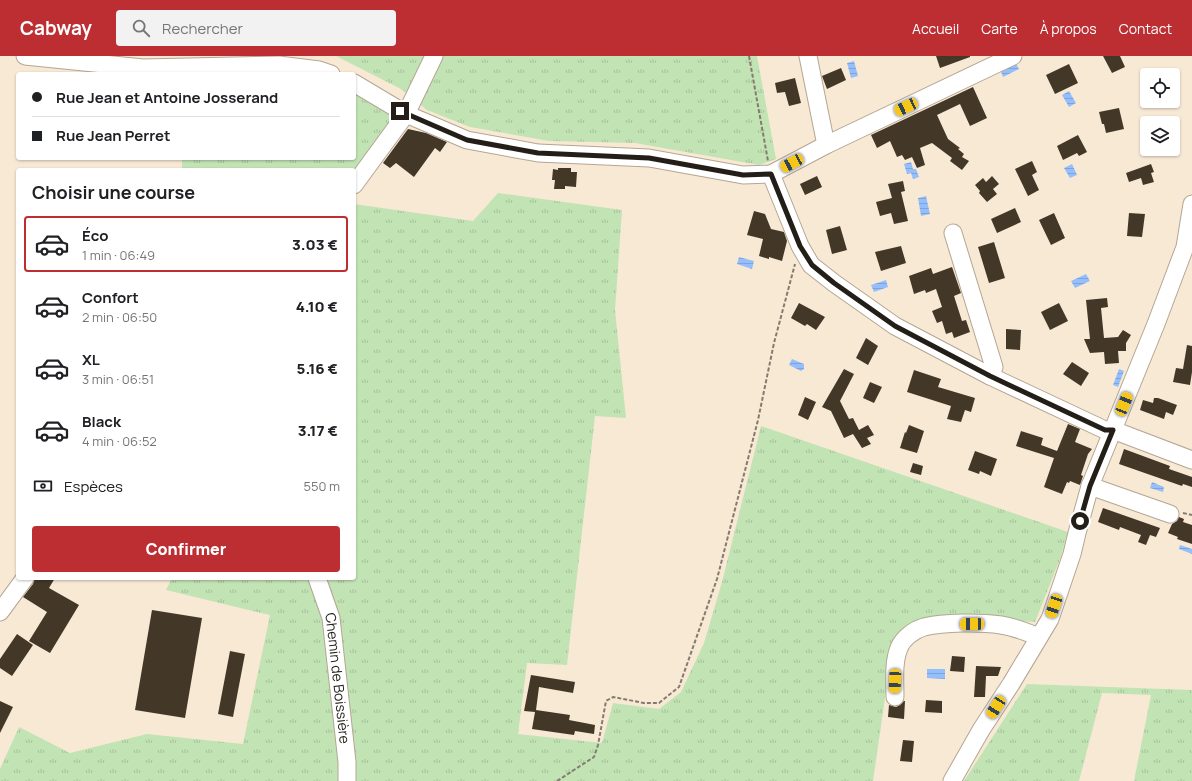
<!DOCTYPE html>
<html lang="fr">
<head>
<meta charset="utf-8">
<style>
  :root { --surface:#fff; --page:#f2f2f2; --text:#202124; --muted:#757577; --line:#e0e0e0; --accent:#bd2e33 }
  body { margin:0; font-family:Manrope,sans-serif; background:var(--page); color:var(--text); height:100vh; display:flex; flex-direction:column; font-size:15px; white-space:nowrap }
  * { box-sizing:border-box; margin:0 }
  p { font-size:13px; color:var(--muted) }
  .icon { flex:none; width:22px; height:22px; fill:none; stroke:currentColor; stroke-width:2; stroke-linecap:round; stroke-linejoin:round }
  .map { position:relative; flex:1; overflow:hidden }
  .side { position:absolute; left:16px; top:112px; width:340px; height:412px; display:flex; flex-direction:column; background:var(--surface); border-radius:4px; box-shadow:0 1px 3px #0004 }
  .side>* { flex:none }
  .guide { position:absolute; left:16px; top:16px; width:340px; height:88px; border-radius:4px; box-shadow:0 1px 3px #0004; display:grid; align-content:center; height:88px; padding:0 16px; background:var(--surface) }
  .controls { position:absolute; left:1140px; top:12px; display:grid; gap:8px }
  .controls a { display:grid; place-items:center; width:40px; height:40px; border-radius:4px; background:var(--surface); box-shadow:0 1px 3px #0004; font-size:20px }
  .end { position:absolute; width:18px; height:18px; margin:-9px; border:5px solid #231e17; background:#fff; box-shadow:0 0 0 2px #fff }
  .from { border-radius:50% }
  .car { position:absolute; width:12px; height:24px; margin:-12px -6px; border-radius:5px; box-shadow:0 0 3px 1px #0007; background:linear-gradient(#f5c518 24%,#345 0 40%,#f5c518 0 76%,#345 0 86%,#f5c518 0) }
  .guide b { display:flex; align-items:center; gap:14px; height:38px; font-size:15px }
  .guide b+b { border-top:1px solid var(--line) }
  .guide i { width:10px; height:10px; background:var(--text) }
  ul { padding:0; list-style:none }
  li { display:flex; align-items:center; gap:12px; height:56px; margin:0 8px 6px; padding:0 8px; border:2px solid transparent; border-radius:4px }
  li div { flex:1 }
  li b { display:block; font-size:15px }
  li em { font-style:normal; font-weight:800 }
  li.current { border-color:var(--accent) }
  li>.icon { width:36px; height:36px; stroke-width:1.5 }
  h2 { padding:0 16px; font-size:18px; line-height:48px }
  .pay { display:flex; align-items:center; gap:10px; height:44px; padding:0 16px; font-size:15px }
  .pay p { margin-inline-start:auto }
  .primary-button { display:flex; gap:8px; margin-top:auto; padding:8px 16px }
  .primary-button a { flex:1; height:46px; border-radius:4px; background:var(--accent); color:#fff; font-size:16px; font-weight:800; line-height:46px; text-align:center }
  header { display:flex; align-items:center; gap:24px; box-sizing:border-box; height:56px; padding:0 20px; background:var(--accent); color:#fff }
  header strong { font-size:19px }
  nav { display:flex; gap:22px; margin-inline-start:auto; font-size:14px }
  .search { width:280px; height:36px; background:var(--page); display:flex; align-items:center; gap:10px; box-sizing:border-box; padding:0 14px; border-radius:4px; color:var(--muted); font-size:15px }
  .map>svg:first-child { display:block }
  .grass { fill:url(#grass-tufts) }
  .water { fill:url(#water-rules) }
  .building { fill:#433727 }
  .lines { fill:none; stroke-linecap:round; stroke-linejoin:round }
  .minor-casing { stroke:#b4a693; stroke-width:19 }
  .path { stroke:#847b6e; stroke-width:2; stroke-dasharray:4 2; stroke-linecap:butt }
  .minor { stroke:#fff; stroke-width:17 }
  .route { stroke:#231e17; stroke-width:5 }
  .labels { text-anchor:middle; stroke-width:4; stroke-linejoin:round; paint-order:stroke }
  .street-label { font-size:14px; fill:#231e17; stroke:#fff }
</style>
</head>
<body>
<header>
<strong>Cabway</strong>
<div class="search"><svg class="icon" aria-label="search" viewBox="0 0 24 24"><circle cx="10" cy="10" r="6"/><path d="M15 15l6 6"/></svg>Rechercher</div>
<nav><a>Accueil</a><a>Carte</a><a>À propos</a><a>Contact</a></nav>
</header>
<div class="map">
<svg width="1192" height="725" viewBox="0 0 1192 725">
  <defs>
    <pattern id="grass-tufts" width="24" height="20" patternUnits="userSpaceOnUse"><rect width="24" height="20" fill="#c2e3b4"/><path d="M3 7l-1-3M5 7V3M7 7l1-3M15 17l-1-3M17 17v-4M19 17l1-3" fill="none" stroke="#a6c29a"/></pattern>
    <pattern id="water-rules" width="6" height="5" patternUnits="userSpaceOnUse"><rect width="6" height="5" fill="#94bffc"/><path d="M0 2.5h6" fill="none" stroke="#7fa4d7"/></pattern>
  </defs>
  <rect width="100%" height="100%" fill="#f8e9d5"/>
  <path class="grass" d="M336,0H757L776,103L759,109L635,87L549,85L470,71L427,54L401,33Z
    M354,38L395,62L354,119V114H182V102H354Z
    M498,137L622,154L615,254L626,362L595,360L567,609L527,607L518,678L602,687L613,647L659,653L681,636L704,587L722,526L761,370L1068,476L1060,503L1035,566L938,561L891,601L873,725H0V713L19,671L70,697L147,678L243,688L270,559L166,534L172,522H354V148L473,165Z
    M1027,628L1192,634V725H1134L1151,639L1102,637L1079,725H964Z"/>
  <path class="water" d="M854,5L858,20L851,22L847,7Z
    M1015,6L1019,13L1003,21L1000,13Z
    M1069,35L1076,47L1069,51L1062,39Z
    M911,106L913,113H916L919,121L913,123L911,117L907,118L904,108Z
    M1072,108L1077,119L1070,122L1064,112Z
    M926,140L930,158L921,160L918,142Z
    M739,201L754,205L752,213L737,208Z
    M1086,218L1090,225L1075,232L1071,225Z
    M886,224L888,231L874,236L871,229Z
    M792,303L804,308V313L801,315L789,309Z
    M1119,313L1124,315L1118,331L1113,329Z
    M1152,426L1164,431L1163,436L1150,432Z
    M1180,489L1192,493V498L1179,493Z
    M927,613H945V623L927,622Z"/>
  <path class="building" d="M936,0H970V1L940,12Z
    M1103,0H1120L1125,11L1112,17Z
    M1069,8L1078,27L1055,38L1046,19Z
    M841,12L846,24L827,33L822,20Z
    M795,22L801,47L789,50L785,36L777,37L775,27Z
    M973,31L987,62L970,70L960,48L937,59L948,83L960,92L958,93L964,98L962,101L969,105L962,114L950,105L952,102L932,87L920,92L925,109L917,112L912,101L905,104L902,99L897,101L890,85L877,92L871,79Z
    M1119,52L1124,73L1106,77L1104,68H1102L1099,56Z
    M408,73L426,77L447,86L440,96L435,92L414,121L396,107L390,112L383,107Z
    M1078,79L1087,96L1079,100L1077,97L1063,104L1057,90Z
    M1032,105L1037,116L1032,119L1039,134L1028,140L1015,113Z
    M1151,108L1154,116L1151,117L1154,126L1143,129L1141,122L1129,126L1126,117Z
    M558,112H571V116H577L576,131L565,130V133H554L555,124H552L553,113L558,114Z
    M817,120L822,131L805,139L800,128Z
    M992,120L999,128L993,133L997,138L987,146L979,137L980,135L975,129L983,122L986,126Z
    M903,125L905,135L901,136L908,165L894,168L891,157L880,160L876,146L892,142L888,128Z
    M1015,152L1021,166L997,177L991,163Z
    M754,155L765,158L771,173L784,176L787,185L782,205L769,201V203L759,200L763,183L747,179Z
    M1054,157L1065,182L1051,189L1039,164Z
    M1129,157L1145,158L1142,181L1127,180Z
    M840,170L847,194L832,198L826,174Z
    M994,186L1005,222L989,227L978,191Z
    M901,190L906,207L881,215L875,196Z
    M952,211L961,237L954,240L962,265L966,264L970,276L954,282L952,276L946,278L942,265L937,267L932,255L942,251L936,233L926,237L925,234L914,238L909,220L931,212L933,218Z
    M1107,242L1108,251L1101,252L1104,282L1118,281L1123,274L1131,279L1126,287V295H1118L1119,307L1105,308L1104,296L1090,297L1084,283H1090L1086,244Z
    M799,247L825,261L816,274L807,268L805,270L791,262Z
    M1059,247L1068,265L1050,274L1041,256Z
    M1006,273L1021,274L1020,294L1006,293Z
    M866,282L878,290L868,309L856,302Z
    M1187,289L1192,290V316L1190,329L1173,326L1176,312L1183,313Z
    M1072,306L1089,317L1081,330L1063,318Z
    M844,313L854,318L840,345L849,363L853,362L859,374L868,369L874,379L867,382L871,388L862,392L853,378L844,382L831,355L822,351Z
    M914,314L941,323L938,331L975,342L971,356L965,354L961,366L947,363L951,350L907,336Z
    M870,326L882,331L874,347L863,342Z
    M805,341L816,346L808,364L798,359Z
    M1154,342H1158L1177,349L1173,359L1166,356L1164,363L1140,354L1143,344L1153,347Z
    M1068,368L1080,373L1075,386L1092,393L1088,398L1081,419L1083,420L1080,429L1070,425L1069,427L1067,426L1062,438L1044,431L1054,402L1016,390L1021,375L1043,382L1041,389L1057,395Z
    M909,369L924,375L917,397L900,392L905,376L906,377Z
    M1124,393L1170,410L1169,413L1192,421V431L1183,428L1182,430L1119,408Z
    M975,395L997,403L991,420L980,415L979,418L968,414Z
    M913,407L923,410L921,419L910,416Z
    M1103,452L1160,472L1156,481L1150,479L1146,489L1138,486L1141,479L1120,471L1119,474L1098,466Z
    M1179,461L1184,463L1183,466L1192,469V488L1177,483L1178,481L1168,477L1172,468L1177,465Z
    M35,522H55L49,532L79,549L50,597L29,585L47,556L23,541L33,528Z
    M152,554L202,562L185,662L135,654Z
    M17,578L33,589L12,620L0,612V603Z
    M230,595L245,598L233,661L218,658Z
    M952,600L965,601L964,616L950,615Z
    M976,610L1001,611L998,620H986L985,641H974Z
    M531,619L575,626L573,637L539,631L536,654L570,659L569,664L595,669L594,678L575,675L574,679L532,673L535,656L524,655Z
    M926,644L942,645V657L925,656Z
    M0,645L13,651L0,677Z
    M904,645H905L904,663L888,661L889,649L896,651L900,649Z
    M903,684L914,685L912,706L900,705Z"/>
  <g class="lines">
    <g class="minor-casing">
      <g id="minor">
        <path d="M25,0L143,12L279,9L319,14L331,18"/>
        <path d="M808,0L826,89"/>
        <path d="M354,27L406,58L467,84L538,97L649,102L743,119L771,118L826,89L1013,0"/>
        <path d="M771,118L800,190L811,209L834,227L895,270L990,320L1105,374H1113L1192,404"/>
        <path d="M354,129L406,58L434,0"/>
        <path d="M953,177L994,311L990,320"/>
        <path d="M1090,430L1170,458"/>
        <path id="s1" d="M317,522L331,562L347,706V725"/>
        <path d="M0,556L25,522"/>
        <path d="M895,641C895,625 893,607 899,592C903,582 914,574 924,571C944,566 981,566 1001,569C1014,571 1027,576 1039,581"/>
        <path d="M952,725L981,674L1011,628L1050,563L1072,498L1077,477L1090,430L1156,268L1185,191L1192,148"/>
      </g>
    </g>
    <path class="path" d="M749,0L768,105
      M1183,457L1192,459
      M557,725L594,701L598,689L606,645L613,641L644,647H659L679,631L717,523L758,364L774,287L795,208"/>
    <use href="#minor" class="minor"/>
  </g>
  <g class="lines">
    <path class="route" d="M400,55L467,84L538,97L649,102L743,119L771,118L800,190L812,209L834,227L895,270L990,320L1105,374H1113L1090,430L1080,465"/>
  </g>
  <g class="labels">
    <g class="street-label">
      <text dy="5" stroke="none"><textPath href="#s1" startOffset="103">Chemin de Boissière</textPath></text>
    </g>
  </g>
</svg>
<div class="controls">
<a><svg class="icon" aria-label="locate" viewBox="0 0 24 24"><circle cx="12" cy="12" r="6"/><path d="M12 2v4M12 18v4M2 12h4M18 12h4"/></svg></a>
<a><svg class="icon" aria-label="layers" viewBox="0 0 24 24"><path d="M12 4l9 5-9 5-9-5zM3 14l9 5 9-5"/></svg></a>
</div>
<i class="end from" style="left:1080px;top:465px"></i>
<i class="end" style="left:400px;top:55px"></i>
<i class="car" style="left:906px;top:51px;rotate:245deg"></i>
<i class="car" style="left:792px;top:107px;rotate:242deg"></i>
<i class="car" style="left:1124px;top:348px;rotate:22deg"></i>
<i class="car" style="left:1054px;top:550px;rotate:199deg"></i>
<i class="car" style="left:972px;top:568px;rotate:269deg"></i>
<i class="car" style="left:895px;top:625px;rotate:182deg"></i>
<i class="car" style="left:996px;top:651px;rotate:213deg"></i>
<div class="guide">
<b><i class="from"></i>Rue Jean et Antoine Josserand</b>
<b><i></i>Rue Jean Perret</b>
</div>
<section class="side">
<h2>Choisir une course</h2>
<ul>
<li class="current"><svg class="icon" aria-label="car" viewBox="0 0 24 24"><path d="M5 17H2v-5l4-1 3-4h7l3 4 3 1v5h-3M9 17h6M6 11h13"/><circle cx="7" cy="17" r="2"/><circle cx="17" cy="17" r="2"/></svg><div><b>Éco</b><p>1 min · 06:49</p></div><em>3.03 €</em></li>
<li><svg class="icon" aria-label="car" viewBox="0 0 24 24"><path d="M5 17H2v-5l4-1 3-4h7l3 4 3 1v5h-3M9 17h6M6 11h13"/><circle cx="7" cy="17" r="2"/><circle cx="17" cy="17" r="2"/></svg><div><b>Confort</b><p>2 min · 06:50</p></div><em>4.10 €</em></li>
<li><svg class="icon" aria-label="car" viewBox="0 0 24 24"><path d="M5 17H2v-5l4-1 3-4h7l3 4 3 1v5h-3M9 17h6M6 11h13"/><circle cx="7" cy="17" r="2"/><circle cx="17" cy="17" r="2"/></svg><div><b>XL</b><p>3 min · 06:51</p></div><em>5.16 €</em></li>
<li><svg class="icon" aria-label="car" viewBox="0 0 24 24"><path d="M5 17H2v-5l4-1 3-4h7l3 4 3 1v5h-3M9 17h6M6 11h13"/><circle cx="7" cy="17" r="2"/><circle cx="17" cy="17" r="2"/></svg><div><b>Black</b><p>4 min · 06:52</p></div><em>3.17 €</em></li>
</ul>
<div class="pay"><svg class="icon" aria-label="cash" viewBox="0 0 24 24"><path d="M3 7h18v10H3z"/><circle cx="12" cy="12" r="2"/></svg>Espèces<p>550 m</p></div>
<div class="primary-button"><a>Confirmer</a></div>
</section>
</div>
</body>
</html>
